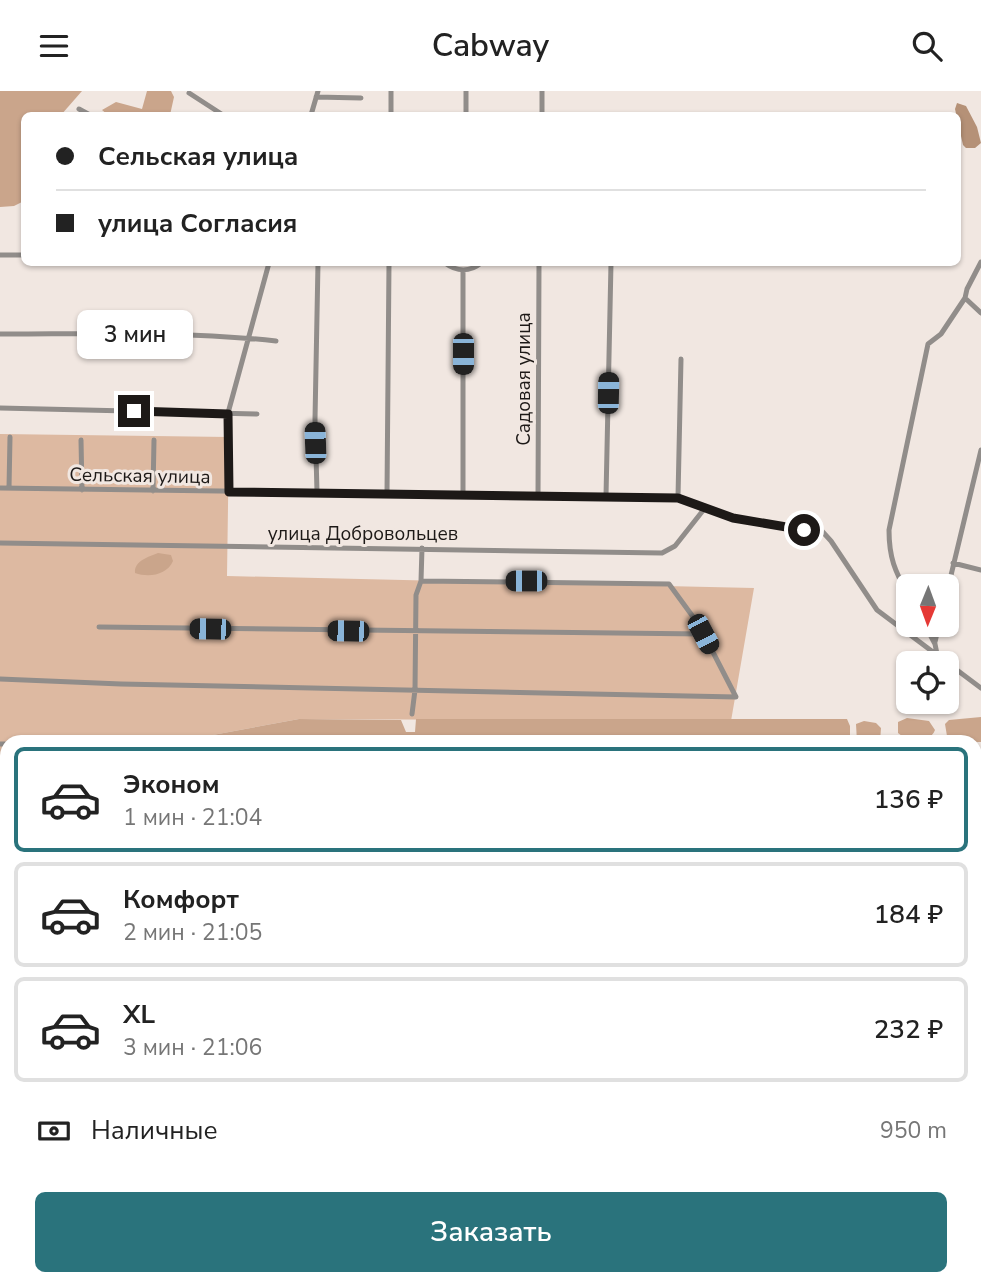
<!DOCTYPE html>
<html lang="ru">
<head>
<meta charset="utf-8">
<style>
  :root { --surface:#fff; --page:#f2f2f2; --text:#222; --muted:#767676; --line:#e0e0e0; --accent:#2a737c }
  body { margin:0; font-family:"Nunito Sans",sans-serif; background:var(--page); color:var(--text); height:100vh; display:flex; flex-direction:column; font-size:26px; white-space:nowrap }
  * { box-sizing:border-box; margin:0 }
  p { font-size:23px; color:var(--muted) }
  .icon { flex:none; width:38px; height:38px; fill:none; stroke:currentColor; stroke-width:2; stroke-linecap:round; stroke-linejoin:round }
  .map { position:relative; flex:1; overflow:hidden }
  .panel { position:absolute; left:0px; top:644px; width:982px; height:551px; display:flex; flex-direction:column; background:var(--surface); border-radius:21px 21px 0 0; box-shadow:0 2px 5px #0004 }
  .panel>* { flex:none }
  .top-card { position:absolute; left:21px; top:21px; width:940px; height:154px; border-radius:10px; box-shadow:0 2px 5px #0004; display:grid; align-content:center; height:154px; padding:0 35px; background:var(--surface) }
  .needle { width:46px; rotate:181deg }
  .tools { position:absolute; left:896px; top:483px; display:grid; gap:14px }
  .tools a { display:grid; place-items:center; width:63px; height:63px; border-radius:10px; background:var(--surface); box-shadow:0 2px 5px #0004; font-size:35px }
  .end { position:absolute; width:32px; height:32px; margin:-16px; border:9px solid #1d1917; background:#fff; box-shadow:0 0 0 4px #fff }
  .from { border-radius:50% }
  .bubble { position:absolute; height:49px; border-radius:10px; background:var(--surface); box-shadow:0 2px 5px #0004; font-size:23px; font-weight:600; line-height:49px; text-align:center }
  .car { position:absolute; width:21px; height:42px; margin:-21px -10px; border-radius:9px; box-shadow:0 0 5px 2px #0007; background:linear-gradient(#222 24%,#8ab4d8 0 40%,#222 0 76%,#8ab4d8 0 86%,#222 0) }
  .top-card b { display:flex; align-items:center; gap:24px; height:66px; font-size:26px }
  .top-card b+b { border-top:2px solid var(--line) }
  .top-card i { width:18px; height:18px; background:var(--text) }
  ul { padding:12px 0 0; list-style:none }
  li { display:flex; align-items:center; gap:21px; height:105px; margin:0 14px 10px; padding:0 21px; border:4px solid var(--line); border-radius:10px }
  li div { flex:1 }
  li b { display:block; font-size:26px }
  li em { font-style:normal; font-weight:600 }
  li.current { border-color:var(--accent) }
  li>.icon { width:63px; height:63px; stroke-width:1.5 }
  .pay { display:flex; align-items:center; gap:18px; height:77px; padding:0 35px; font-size:26px }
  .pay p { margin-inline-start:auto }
  .cta { display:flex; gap:14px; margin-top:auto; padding:14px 35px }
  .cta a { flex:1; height:80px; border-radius:10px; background:var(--accent); color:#fff; font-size:28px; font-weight:600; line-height:80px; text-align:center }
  header { display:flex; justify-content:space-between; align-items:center; height:91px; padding:0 35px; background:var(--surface); font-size:32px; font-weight:600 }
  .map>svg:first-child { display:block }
  .green { fill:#ddb9a1 }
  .forest { fill:#caa58b }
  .water { fill:#b59177 }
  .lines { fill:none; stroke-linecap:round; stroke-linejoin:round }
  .stream { stroke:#b59177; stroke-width:2 }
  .minor { stroke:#918d8a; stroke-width:5 }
  .major { stroke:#4a433f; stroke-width:6 }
  .route { stroke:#1d1917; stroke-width:9 }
  .labels { text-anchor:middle; stroke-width:6; stroke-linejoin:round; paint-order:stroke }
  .street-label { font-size:19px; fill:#1d1917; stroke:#f1e7e1 }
</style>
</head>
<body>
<header><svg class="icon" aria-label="menu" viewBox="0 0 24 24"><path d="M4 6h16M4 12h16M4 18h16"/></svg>Cabway<svg class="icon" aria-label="search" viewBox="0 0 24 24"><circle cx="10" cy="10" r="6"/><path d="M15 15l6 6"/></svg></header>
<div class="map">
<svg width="981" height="1195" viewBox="0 0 981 1195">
  <rect width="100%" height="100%" fill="#f1e7e1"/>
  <path class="green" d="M0,343L229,346L227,485L754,497L731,630L299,628L175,651H7V699L0,701Z
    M975,715H981V874L975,870Z"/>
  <path class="forest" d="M0,0H82L61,24H24V100L22,111L14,115L0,116Z
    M147,0H171L174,6L170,24H108L102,19L116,11L142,18Z
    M158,462L171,464L173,470C167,484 149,487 135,482C134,470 148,466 158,462Z
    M981,626V651H956L947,645L945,633L949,629Z
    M907,627L929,630L935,639C930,653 908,651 898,642V631Z
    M299,628L401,629L406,641H415L416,628H847L850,635V646L845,651H175Z
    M864,630L876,632L881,637L880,651H857L856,633Z"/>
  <path class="water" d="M957,12L966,15L977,36L981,52L975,57H966L963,54L955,18Z
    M7,865V1188H306L312,1195H0V868Z"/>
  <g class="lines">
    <path class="stream" d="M975,892L981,896
      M667,1195L672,1188"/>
    <path class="minor" d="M189,2L223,24
      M316,6L361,7
      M79,18L90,24
      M311,24L318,0
      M391,24V0
      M466,24V0
      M542,24V0
      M0,164H24
      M981,171L967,198L965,207L981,222
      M445,172C457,181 470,181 481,172
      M0,243C92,243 185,240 276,250
      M0,317L257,323
      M81,349L82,399
      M0,397L678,406C724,425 771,439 821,439L831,450L877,519L981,597
      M9,397L10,346
      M153,400L154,349
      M229,401L228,322L269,172
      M317,401L315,328L318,172
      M387,402L389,172
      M463,403V179
      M538,404L539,172
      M606,405L611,172
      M678,406L681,268
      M0,452L662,462L675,455L705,417
      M953,472L981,479
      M947,501L981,359
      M908,504C895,480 889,467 889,439L928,253L941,243L965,207
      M925,534L935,553L937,563
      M99,536L703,543
      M935,551L939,534
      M0,588L121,593L736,606L699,534L669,493L421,490
      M412,623L415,599L416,504L421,490L422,457
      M0,653H7
      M975,1013L981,1005
      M975,1148L981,1136
      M437,1188L443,1195
      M546,1188L553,1195
      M723,1188L730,1195
      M616,1195L621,1188
      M705,1195L706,1188
      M785,1195L789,1188
      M868,1195L870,1188
      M951,1195L954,1188"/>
    <path class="major" d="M975,670H981
      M0,743L7,741"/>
  </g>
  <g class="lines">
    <path class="route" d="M134,320L228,323L229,401L678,407L733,427L804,439"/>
  </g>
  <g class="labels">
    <g class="street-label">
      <text transform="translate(523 288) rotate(-90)" y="7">Садовая улица</text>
      <text transform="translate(140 384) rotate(1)" y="7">Сельская улица</text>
      <text x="363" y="449">улица Добровольцев</text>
    </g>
  </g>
</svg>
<div class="tools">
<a><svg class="needle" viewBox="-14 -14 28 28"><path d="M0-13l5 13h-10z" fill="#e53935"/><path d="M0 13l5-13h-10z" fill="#767676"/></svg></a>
<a><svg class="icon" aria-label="locate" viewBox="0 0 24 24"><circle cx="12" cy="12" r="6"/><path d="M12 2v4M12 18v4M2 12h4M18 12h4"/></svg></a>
</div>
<i class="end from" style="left:804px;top:439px"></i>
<i class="end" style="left:134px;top:320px"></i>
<div class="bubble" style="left:77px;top:219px;width:116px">3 мин</div>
<i class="car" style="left:463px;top:263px;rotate:180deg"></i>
<i class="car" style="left:608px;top:302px;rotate:1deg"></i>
<i class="car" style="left:315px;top:352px;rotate:358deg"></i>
<i class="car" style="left:526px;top:490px;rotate:270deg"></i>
<i class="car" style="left:210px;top:538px;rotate:271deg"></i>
<i class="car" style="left:348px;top:540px;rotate:271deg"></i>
<i class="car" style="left:703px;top:543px;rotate:152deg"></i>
<div class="top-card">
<b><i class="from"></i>Сельская улица</b>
<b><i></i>улица Согласия</b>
</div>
<section class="panel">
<ul>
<li class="current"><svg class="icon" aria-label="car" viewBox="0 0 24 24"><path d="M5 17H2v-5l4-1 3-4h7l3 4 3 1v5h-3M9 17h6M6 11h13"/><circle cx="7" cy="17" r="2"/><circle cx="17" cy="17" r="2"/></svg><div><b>Эконом</b><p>1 мин · 21:04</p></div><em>136 ₽</em></li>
<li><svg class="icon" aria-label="car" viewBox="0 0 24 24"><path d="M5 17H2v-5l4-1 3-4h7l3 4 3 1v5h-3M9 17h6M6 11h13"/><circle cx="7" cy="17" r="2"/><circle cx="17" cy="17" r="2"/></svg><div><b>Комфорт</b><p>2 мин · 21:05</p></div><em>184 ₽</em></li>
<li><svg class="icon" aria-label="car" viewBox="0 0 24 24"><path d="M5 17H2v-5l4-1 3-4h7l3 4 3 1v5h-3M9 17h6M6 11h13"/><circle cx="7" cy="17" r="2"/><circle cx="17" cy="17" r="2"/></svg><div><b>XL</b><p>3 мин · 21:06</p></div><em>232 ₽</em></li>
</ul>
<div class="pay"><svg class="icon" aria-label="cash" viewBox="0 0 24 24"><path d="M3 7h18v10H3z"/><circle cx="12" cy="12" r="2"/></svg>Наличные<p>950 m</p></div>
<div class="cta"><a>Заказать</a></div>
</section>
</div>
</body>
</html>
